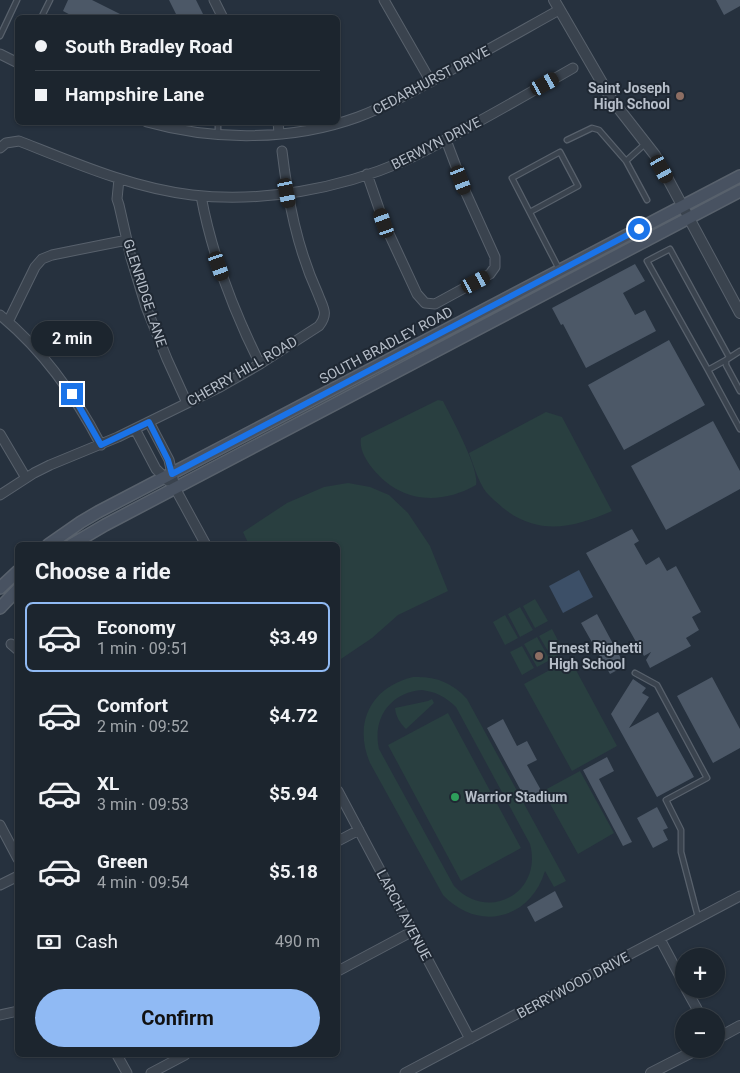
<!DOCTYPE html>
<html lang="en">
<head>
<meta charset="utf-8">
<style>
  :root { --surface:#1c252e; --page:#29313a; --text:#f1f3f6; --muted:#a0a5aa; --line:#3a424a; --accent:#90baf4 }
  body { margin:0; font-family:Roboto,sans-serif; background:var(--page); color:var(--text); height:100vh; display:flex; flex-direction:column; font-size:19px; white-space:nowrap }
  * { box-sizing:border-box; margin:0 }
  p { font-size:16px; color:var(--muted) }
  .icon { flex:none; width:28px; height:28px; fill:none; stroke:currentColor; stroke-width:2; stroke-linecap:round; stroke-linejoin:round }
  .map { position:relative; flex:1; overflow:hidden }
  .sheet { position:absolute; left:15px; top:542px; width:325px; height:515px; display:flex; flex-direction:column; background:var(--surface); border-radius:8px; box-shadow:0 1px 4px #0004,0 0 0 1px var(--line) }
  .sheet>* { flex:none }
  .hud { position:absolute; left:15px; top:15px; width:325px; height:110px; border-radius:8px; box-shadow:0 1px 4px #0004,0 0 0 1px var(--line); display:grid; align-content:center; height:110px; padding:0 20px; background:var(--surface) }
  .fabs { position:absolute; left:675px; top:948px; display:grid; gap:10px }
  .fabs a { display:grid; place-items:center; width:50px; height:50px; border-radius:50%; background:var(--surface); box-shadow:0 1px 4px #0004,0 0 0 1px var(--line); font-size:25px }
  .end { position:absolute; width:22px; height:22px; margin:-11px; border:6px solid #1a73e8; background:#fff; box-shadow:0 0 0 2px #fff }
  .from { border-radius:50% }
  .bubble { position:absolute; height:35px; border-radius:18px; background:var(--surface); box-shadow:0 1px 4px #0004,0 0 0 1px var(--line); font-size:16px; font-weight:700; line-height:35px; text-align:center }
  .car { position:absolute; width:15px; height:30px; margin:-15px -8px; border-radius:6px; box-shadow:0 0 4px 1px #0007; background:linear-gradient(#222 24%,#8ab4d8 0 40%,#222 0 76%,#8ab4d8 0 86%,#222 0) }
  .hud b { display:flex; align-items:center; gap:18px; height:48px; font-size:19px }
  .hud b+b { border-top:1px solid var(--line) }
  .hud i { width:12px; height:12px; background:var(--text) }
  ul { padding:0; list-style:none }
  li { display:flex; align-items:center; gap:15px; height:70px; margin:0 10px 8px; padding:0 10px; border:2px solid transparent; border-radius:8px }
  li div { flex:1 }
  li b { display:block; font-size:19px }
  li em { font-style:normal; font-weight:700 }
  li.selected { border-color:var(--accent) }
  li>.icon { width:45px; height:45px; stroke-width:1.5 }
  h2 { padding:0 20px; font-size:22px; line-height:60px }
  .pay { display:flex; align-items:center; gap:12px; height:55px; padding:0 20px; font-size:19px }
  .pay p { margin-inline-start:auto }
  .button { display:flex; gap:10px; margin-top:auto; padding:10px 20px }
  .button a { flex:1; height:58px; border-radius:30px; background:var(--accent); color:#111; font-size:20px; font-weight:700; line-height:58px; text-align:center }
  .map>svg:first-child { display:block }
  .green { fill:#293f40; fill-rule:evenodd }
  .water { fill:#3c4f67 }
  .building { fill:#4c5867 }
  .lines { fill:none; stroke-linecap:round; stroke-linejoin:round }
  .service-casing { stroke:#58616c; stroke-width:7 }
  .minor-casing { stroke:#58616c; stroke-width:11 }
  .tertiary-casing { stroke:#58616c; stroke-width:12 }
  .secondary-casing { stroke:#58616c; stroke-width:14 }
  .service { stroke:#3a434e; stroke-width:4.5 }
  .minor { stroke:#3a434e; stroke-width:9 }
  .tertiary { stroke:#3a434e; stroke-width:10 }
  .secondary { stroke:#485261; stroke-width:11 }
  .route { stroke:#1a73e8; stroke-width:6 }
  .education-dot { fill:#8d6e63; stroke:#1f2833; stroke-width:2 }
  .leisure-dot { fill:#2e9e5b; stroke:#1f2833; stroke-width:2 }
  .labels { text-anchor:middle; stroke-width:4; stroke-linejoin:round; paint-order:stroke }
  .street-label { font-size:14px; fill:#b6bec9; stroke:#1f2833 }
  .poi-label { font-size:14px; font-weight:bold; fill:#b6bec9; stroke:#1f2833; text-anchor:start }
</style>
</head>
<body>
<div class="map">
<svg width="740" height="1073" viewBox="0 0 740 1073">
  <rect width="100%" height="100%" fill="#26313e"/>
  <path class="green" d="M438,400L443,401C451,417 480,469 476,485C439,506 400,502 373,469C366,460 359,449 361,438Z
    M546,412L562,417L612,511C573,528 539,536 503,508C498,503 491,498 486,492C478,481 474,466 469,453Z
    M348,483L370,487L389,495L408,513L430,546L448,591L398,615L372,638L338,661V545H249L243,532L287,503L324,487Z
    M535,599L548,621L535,628L523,606Z
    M520,607L533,630L520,637L508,614Z
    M505,615L518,638L505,645L493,622Z
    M552,629L564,652L552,658L539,636Z
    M537,637L550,660L537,667L524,644Z
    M522,646L534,668L522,675L510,652Z
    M570,659L617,746L572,771L524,684Z
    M413,677C435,676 452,682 467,699L566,881L554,887L545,871C530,920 478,932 443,895L370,763C353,723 371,687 413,677ZM422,690C436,692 446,697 456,707L530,844C543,893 488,923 454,886L379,749C372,718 391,692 422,690Z
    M432,699L434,703L406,729C400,723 396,717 395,708L428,701Z
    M448,713L521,848L461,881L388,745Z
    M580,771L614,833L578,854L543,791Z"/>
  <path class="water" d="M579,570L593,597L563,613L549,586Z"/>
  <path class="building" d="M68,0H92L128,18H76L63,11Z
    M169,0H196L205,18H178Z
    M716,0H740V6L724,15Z
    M635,264L645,281L623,293L635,315L645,310L656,331L586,368L563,324L561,325L552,308Z
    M669,340L705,405L624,450L588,385Z
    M713,421L740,471V489L666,530L631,466Z
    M632,529L639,541L634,544L646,565L659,557L667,571L676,566L701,612L692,617L699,630L686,638L691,646L650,668L646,660L651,652L644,656L586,553Z
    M597,614L625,666L610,674L581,623Z
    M712,677L740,729V748L713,763L677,696Z
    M633,679L646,688L642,693L649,697L629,728L658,712L694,777L657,797L611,714Z
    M503,719L517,746L527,741L537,760L527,765L542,792L526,800L487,728Z
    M607,757L614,771L599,779L632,842L623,846L583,770Z
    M657,807L668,828L663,830L668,840L653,848L637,818Z
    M555,891L563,907L535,922L527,907Z"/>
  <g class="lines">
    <g class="service-casing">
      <path id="service" d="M41,18L50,0
        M0,36L17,0
        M218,135V122
        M567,140L592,128L599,130L626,161
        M646,143L626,161L647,200
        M530,212L578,186L560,152L512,178L559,269
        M740,351L726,360V365L740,391
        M726,360L708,370L647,261L670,249L729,357
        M708,370L740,429
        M635,673L657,685L707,778L666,800L681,830V852L698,917"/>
    </g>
    <g class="minor-casing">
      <path id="minor" d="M214,0L223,18
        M384,0L431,82
        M0,54L18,63
        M147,122C214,141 292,141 358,117C390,105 420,88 449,71C486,51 523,30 559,10
        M278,122L279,133
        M0,148L6,143L19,141C75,163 132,188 192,195C262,203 339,189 404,161C428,150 451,137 474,124C507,106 540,87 573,68
        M367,174L384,223L417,294L425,303L435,304L490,274L495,267V257L466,193L446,140
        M119,179L117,199L119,205L131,258L146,307L167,359L187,403
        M201,196C212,255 233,310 260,364
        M0,315C44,351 75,395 101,445
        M8,322L35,267L42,259L52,255L127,240
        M149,422L169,460L175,488L206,545
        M135,429L156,469L168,481
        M0,434L26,478
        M0,495L34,473L50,465L118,437L220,387L260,364L319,326C329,313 323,308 318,294C297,248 288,201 282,151
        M11,644L18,650
        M338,791L470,1039
        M0,825L18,859
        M338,841L359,830
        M0,885L18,876
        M660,939L684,984
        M338,971L413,931
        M686,989L701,1016
        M0,1015L18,1011
        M117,1055L127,1073
        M151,1073L185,1055
        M405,1073L740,896"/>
    </g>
    <g class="tertiary-casing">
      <path id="tertiary" d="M554,0L612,100L655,155L740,313
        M716,1039L740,1026
        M651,1073L698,1049"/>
    </g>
    <g class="secondary-casing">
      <path id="secondary" d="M48,545L81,522L98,512L740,176
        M71,545L105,525L740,191
        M0,588L18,571
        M0,608L18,589"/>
    </g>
    <use href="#service" class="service"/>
    <use href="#minor" class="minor"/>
    <use href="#tertiary" class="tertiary"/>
    <use href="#secondary" class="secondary"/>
  </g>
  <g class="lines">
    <path class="route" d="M72,394L101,445L149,422L168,460L172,474L639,229"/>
  </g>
  <g class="education-dot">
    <circle cx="680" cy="96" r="5"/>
    <circle cx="539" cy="656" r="5"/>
  </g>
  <circle class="leisure-dot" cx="455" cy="797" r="5"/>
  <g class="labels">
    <g class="street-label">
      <text transform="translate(431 80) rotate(-28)" y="5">CEDARHURST DRIVE</text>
      <text transform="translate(436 143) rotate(-27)" y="5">BERWYN DRIVE</text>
      <text transform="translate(145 293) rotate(72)" y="5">GLENRIDGE LANE</text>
      <text transform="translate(386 345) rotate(-28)" y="5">SOUTH BRADLEY ROAD</text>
      <text transform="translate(242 371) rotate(-30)" y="5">CHERRY HILL ROAD</text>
      <text transform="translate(404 915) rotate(62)" y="5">LARCH AVENUE</text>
      <text transform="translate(573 985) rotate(-28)" y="5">BERRYWOOD DRIVE</text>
    </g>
    <g class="poi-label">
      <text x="670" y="93" text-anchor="end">Saint Joseph<tspan x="670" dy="16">High School</tspan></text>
      <text x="549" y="653">Ernest Righetti<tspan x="549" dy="16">High School</tspan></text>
      <text x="465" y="802">Warrior Stadium</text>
    </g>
  </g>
</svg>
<div class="fabs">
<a>+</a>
<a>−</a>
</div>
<i class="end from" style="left:639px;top:229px"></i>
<i class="end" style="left:72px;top:394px"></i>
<div class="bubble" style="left:31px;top:321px;width:82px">2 min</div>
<i class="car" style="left:545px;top:84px;rotate:61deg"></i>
<i class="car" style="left:662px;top:169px;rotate:151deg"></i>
<i class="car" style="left:461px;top:180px;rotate:159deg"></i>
<i class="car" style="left:287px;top:193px;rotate:169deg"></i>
<i class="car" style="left:384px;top:223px;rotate:341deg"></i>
<i class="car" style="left:219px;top:266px;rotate:161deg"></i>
<i class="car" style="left:476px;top:282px;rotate:62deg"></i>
<div class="hud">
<b><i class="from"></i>South Bradley Road</b>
<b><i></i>Hampshire Lane</b>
</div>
<section class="sheet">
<h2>Choose a ride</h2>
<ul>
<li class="selected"><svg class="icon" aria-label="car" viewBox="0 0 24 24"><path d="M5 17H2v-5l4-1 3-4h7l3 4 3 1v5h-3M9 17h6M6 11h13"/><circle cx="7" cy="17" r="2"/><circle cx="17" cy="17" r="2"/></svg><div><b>Economy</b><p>1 min · 09:51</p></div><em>$3.49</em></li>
<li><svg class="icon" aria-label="car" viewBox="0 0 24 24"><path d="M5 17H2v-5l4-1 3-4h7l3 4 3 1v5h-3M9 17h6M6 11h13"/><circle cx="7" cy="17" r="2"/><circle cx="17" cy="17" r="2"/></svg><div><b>Comfort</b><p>2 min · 09:52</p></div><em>$4.72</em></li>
<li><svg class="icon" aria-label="car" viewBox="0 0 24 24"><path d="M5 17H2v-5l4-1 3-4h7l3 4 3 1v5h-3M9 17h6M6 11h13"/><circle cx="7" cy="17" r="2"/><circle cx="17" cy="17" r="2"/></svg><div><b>XL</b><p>3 min · 09:53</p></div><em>$5.94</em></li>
<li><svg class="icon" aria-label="car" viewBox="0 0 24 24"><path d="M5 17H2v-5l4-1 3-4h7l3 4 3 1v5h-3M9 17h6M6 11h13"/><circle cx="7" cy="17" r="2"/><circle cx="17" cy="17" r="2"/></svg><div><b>Green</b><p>4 min · 09:54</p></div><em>$5.18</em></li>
</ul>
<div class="pay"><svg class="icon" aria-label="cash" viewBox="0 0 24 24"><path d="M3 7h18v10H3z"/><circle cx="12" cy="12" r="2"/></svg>Cash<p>490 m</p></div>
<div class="button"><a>Confirm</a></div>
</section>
</div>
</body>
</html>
